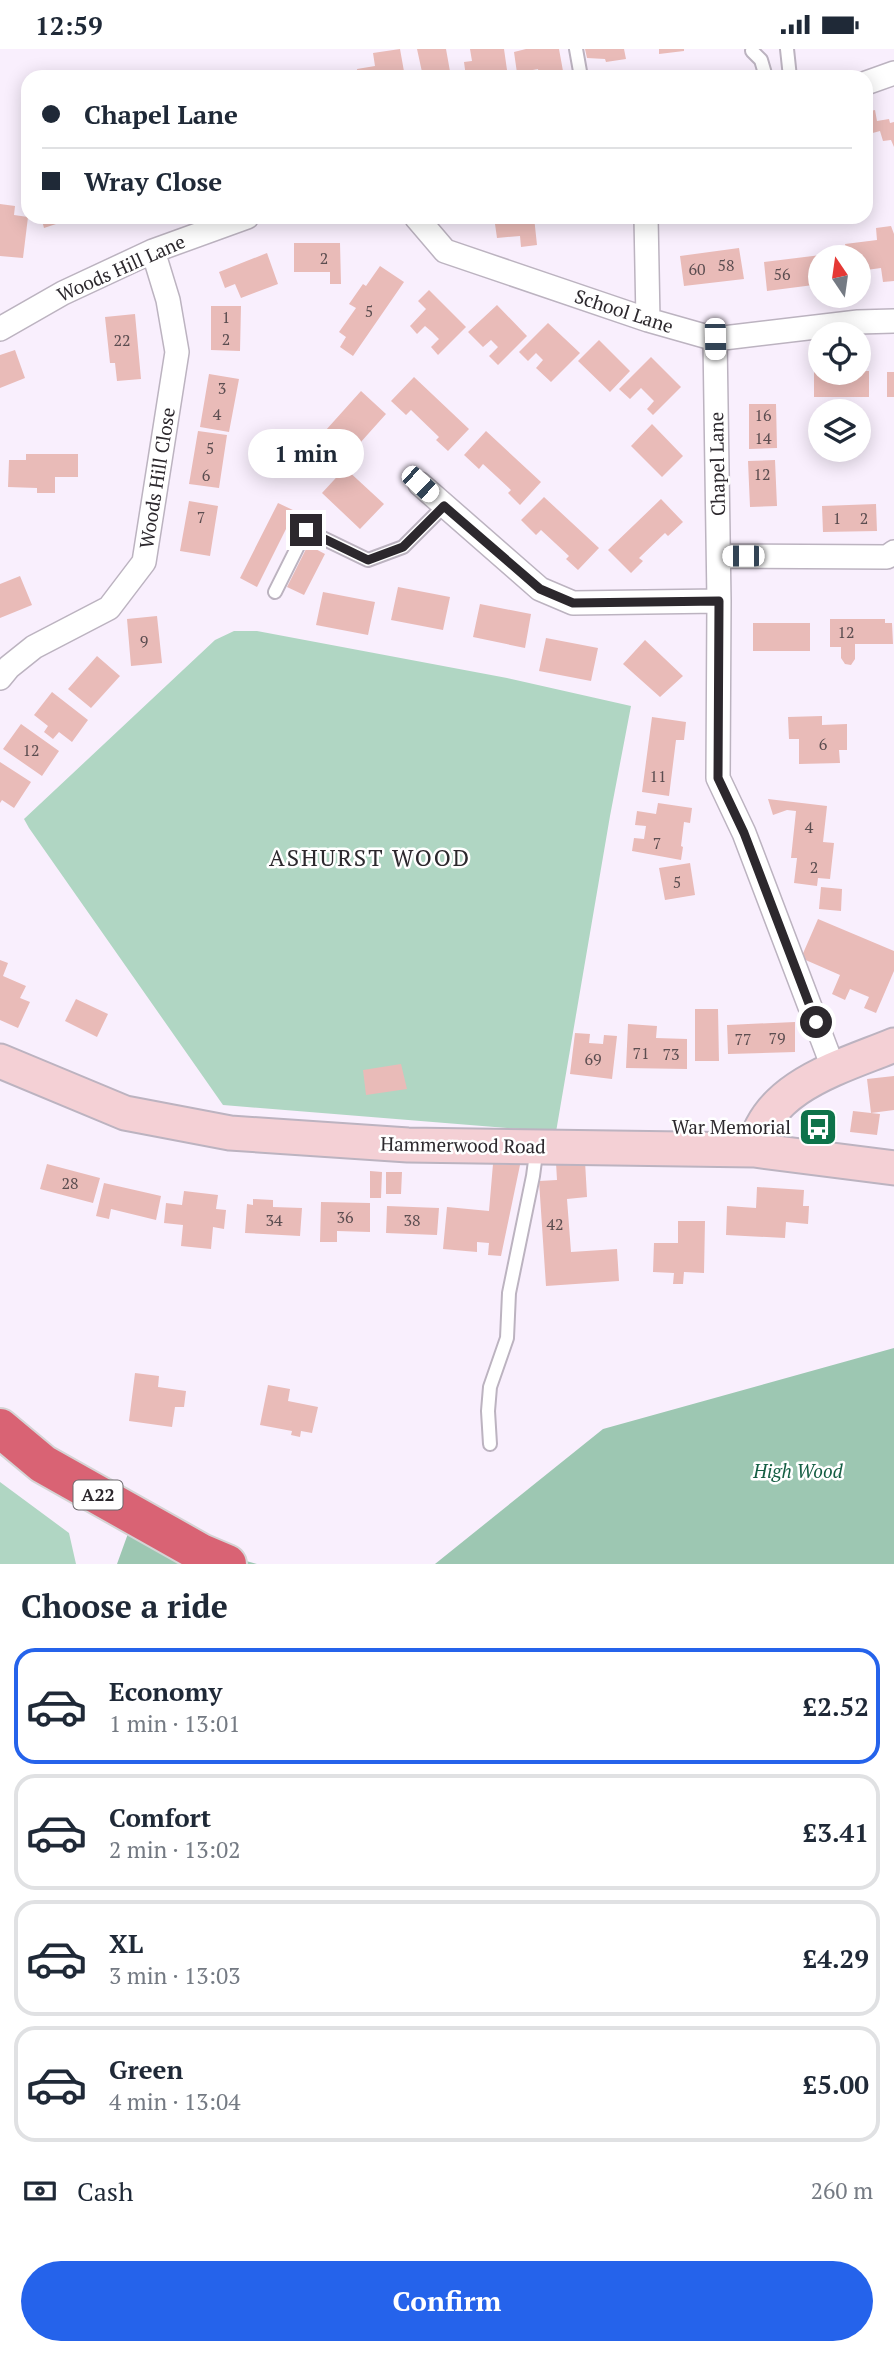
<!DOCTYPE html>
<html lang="en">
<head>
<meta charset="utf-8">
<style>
  :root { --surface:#fff; --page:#f6f6f7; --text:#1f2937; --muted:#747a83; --line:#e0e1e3; --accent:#2563eb }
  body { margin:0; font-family:"PT Serif",serif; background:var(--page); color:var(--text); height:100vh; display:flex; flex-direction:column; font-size:26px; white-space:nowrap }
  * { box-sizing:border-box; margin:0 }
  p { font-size:23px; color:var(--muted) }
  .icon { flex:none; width:38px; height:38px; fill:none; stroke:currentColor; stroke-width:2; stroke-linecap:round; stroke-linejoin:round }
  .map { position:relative; height:1515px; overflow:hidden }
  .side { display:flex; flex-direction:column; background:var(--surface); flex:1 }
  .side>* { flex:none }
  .banner { position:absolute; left:21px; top:21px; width:852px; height:154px; border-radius:21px; box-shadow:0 4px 18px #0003; display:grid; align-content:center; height:154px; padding:0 21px; background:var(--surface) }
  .needle { width:46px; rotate:347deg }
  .fabs { position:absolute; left:808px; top:196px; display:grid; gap:14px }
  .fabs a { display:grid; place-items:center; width:63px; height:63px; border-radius:50%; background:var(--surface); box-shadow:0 4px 18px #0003; font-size:35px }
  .end { position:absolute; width:32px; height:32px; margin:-16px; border:9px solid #2c282d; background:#fff; box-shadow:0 0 0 4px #fff }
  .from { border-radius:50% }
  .bubble { position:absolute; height:49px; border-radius:24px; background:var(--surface); box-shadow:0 4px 18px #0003; font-size:23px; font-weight:700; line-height:49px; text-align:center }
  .car { position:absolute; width:21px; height:42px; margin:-21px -10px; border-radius:9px; box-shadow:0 0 5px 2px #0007; background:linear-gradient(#fff 24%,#345 0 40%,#fff 0 76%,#345 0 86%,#fff 0) }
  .banner b { display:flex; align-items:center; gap:24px; height:66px; font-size:26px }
  .banner b+b { border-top:2px solid var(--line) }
  .banner i { width:18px; height:18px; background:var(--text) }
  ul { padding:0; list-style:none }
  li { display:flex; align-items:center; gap:21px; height:116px; margin:0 14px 10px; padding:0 7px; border:4px solid var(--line); border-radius:21px }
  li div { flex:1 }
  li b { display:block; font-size:26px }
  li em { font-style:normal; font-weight:700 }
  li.active { border-color:var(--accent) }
  li>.icon { width:63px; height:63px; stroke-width:1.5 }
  h2 { padding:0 21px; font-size:32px; line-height:84px }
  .pay { display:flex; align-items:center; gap:18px; height:77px; padding:0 21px; font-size:26px }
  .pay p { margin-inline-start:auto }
  .button { display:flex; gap:14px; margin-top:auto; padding:14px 21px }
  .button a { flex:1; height:80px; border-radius:42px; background:var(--accent); color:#fff; font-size:28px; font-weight:700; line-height:80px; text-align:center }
  .status { display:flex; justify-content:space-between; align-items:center; height:49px; padding:0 35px; background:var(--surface); direction:ltr }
  .status svg { height:19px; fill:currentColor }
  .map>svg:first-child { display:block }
  .green { fill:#b0d6c3 }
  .forest { fill:#9dc7b2 }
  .building { fill:#e9bbb8 }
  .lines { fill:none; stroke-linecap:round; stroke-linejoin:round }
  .lane-casing { stroke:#bcb3c0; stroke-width:16 }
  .street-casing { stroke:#bcb3c0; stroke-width:26 }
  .secondary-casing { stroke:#bcb3c0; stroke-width:37 }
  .highway-casing { stroke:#d5d4d5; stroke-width:42 }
  .lane { stroke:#fff; stroke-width:12 }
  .street { stroke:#fff; stroke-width:23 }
  .secondary { stroke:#f4d0d5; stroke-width:33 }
  .highway { stroke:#d96374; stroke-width:38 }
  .route { stroke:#2c282d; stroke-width:9 }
  .labels { text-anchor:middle; stroke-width:5; stroke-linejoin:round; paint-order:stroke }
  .number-label { font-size:16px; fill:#5b4d50 }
  .shield { fill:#fff; stroke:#6b686c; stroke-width:2 }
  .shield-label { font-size:18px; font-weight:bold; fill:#2c282d }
  .street-label { font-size:19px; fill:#2c282d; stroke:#fff }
  .poi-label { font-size:19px; fill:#2c282d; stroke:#fff; text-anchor:end }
  .park-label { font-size:19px; font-style:italic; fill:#145e43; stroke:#fff }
  .quarter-label { font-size:23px; letter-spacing:2px; fill:#2c282d; stroke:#fff }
</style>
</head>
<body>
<div class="status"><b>12:59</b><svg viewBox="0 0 49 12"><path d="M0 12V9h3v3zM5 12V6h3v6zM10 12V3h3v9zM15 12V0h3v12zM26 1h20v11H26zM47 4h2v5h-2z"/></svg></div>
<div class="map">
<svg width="894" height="1515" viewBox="0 0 894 1515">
  <rect width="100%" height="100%" fill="#f9effd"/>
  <path class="green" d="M234,582H257L507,629L631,657L610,767L556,1083L223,1056L29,779L24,770L215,591Z
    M0,1433L69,1484L76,1515H0Z"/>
  <path class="forest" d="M894,1299V1515H435L603,1380Z
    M130,1479L257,1515H117Z"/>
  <path class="building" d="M400,0L405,28H358L357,20L375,17L373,4Z
    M417,0H446L451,28H409V26L422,23Z
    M470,0H504L508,28H466L464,13L472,12Z
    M526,0H559L563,22L539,26L538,20L517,24L514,3Z
    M585,0H624L626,10L606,13L605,10L587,9Z
    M659,0H684V2L659,5Z
    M875,61L877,72L889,70L890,74L894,73V98L891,91L883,92L880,82L869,85L866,63Z
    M0,155L15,157L14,166L28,168L23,209L0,207Z
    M41,168H74V169L44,179Z
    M494,168H534L537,196L521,198L520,187L497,189Z
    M891,177L894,185V232L883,233L881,219L859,222V208H847L845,195L877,191L876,179Z
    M294,194H340L341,235H330V223H294Z
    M739,199L744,230L684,237L680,207Z
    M267,204L278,235L241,249L235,235L225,239L219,223Z
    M821,206H823V208H821V235L767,242L764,213Z
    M380,217L404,233L353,307L340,298L346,288L339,283L356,259L349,255L363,235L366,237Z
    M429,241L466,278L438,306L431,298L439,290L432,283L425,277L417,285L410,277L426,260L418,252Z
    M497,256L527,287L498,316L489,307L498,298L491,291L483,298L468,283Z
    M211,257H241L240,302L211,301Z
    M135,265L141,330L117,332L115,314H110L105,268Z
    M548,274L580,304L551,333L536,319L543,311L536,304L528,312L519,303Z
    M599,291L630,322L610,343L578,312Z
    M15,301L25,329L0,339V306Z
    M651,308L681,338L653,366L647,360L654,352L641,339L630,350L619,340Z
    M859,322H869V348H814V323Z
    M887,323H894V348H887Z
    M209,325L239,330L229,383L200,378Z
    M414,328L469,380L448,402L436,391L439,388L411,361L406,366L391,352Z
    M361,342L386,365L351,404L326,381Z
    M749,355H776L777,399L749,400Z
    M652,375L683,407L662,428L631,397Z
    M198,382L227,386L219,439L189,435Z
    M486,382L541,433L520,456L508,444L511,441L483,415L479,420L464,406Z
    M26,405H78V428H55V444H37V439L8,438L9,411H26Z
    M775,411L777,457L750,458L748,412Z
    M345,419L384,455L360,480L322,444Z
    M544,448L599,499L578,521L566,510L569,507L541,481L536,486L521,471Z
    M661,450L683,473L668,487L665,484L639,509L643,512L631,524L608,501Z
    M189,452L218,457L210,507L180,502Z
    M278,454L295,462L257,538L240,529Z
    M876,455L877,482L823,483L822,457Z
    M308,496L325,505L304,546L287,538Z
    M20,527L32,556L0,569V535Z
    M398,538L450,548L443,581L391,571Z
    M323,543L375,553L368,586L316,576Z
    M480,555L531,565L525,599L473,588Z
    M157,567L162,614L131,617L127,570Z
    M830,570H885V574H892L893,595H855V610L851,616L845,615L841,609V598H830Z
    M753,574H810V602H753Z
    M546,589L598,599L591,632L539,622Z
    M645,591L683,627L660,648L623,615Z
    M97,607L120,627L91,659L68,640Z
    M52,643L88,671L72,693L59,683L53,690L44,683L48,677L34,666Z
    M822,667V676L847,675V701H839L840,714L799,715V690H789L788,668Z
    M652,668L686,673L684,691H676L669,747L642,743Z
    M21,675L59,702L42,727L3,700Z
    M0,713L31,733L14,759L2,751L0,754Z
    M768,750L827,757L823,793L834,794L830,830L818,829L817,837L794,834L797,809H791L796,762L787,761L773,766Z
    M658,754L692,759L690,774L684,773L681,797L683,798L681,811L632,802L634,789L644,790L646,777L635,776L637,762L656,765Z
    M690,814L695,846L665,851L659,819Z
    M821,838L842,840L841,862L819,860Z
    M818,870L894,902V922L876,964L864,959L869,948L850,940L845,951L832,945L840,926L801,909Z
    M0,911L8,914L3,927L26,937L20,949L30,953L18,979L0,971Z
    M76,950L108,965L97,988L65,972Z
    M695,960H718L719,1012H695Z
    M795,973V1003L728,1005L727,976Z
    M628,975L657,977L656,989L687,990V1020L626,1019Z
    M575,984L590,985L589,994L603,995L604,986L617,987L612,1030L570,1025Z
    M401,1015L407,1040L366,1046L363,1021Z
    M894,1027V1061L871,1064L867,1030Z
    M853,1062L880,1065L877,1086L850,1083Z
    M585,1112L587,1148L567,1150L571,1203L617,1200L619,1232L546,1237L539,1132L557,1131L556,1114Z
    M47,1115L100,1129L93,1154L40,1140Z
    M493,1115L520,1116L501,1207L488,1206L489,1194L477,1193V1203L443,1200L447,1158L489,1162Z
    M370,1122L382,1123L381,1149H370Z
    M386,1123H402L401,1145H386Z
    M104,1134L161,1147L156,1171L111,1160L109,1170L96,1167Z
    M757,1138L804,1141L803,1157H809L808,1175L786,1173L785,1189L726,1186L727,1157L756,1159Z
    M184,1142L218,1146L216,1160L226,1161L224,1180L213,1178L211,1200L181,1197L183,1176L164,1174L166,1154L182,1156Z
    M253,1150L273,1151V1158L302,1159L300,1187L245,1184L247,1155L253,1156Z
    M321,1153L370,1154V1183L337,1182V1193H320Z
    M387,1157L439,1159L437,1186L386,1184Z
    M678,1172H705L704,1224L684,1223L683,1235H673L674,1224L653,1223L654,1194H678Z
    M135,1324L159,1327L158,1338L186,1342L184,1358H175L172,1378L129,1372Z
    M268,1336L290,1340L288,1352L318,1358L312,1384L301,1382L300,1388L291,1386L292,1382L260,1376Z"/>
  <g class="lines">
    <g class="lane-casing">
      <path id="lane" d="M576,0L581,28
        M787,0L790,28
        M752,2L761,11L766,28
        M275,543L306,481L368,511L403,498L444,457
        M490,1395L488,1362L490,1338L507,1289L509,1244L533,1127L537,1097"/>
    </g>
    <g class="street-casing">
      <path id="street" d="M866,34L894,24
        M416,168L445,202L648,271L715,290L858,273L894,272
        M646,168L648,271
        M0,280L63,244L153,202L247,168
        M715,290L719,552L718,729L744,784L834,1021
        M420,435L540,540L573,554L719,552
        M719,507L887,508L894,503
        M0,629L9,618L34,598L109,559L144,513L177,303L168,251L153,202"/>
    </g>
    <g class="secondary-casing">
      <path id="secondary" d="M0,1012L125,1064L230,1084L408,1096L754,1101L894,1119
        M754,1101C766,1037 841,1018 894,996"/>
    </g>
    <g class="highway-casing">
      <path id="highway" d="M0,1379L43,1415L201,1504L227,1515"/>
    </g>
    <use href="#lane" class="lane"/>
    <use href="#street" class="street"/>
    <use href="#secondary" class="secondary"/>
    <use href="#highway" class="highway"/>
  </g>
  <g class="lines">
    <path class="route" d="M306,481L368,511L403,498L444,457L540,540L573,554L719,552L718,729L744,784L816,973"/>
  </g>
  <defs>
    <g id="bus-square" transform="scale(2.0125)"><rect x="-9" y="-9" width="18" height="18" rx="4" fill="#0e734a" stroke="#fff"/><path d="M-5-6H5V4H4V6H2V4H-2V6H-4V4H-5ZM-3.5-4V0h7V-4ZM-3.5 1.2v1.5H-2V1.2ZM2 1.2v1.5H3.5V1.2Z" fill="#fff"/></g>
  </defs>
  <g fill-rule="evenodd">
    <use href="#bus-square" x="818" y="1078"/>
  </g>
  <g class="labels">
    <g class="number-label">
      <text x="324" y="215">2</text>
      <text x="726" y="222">58</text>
      <text x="697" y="226">60</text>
      <text x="782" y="231">56</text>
      <text x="369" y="268">5</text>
      <text x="226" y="274">1</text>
      <text x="226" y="296">2</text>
      <text x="122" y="297">22</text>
      <text x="222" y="345">3</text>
      <text x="217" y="371">4</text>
      <text x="763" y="372">16</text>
      <text x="763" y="395">14</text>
      <text x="210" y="405">5</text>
      <text x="762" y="431">12</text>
      <text x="206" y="432">6</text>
      <text x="201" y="474">7</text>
      <text x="837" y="475">1</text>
      <text x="864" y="475">2</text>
      <text x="846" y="589">12</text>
      <text x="144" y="598">9</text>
      <text x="823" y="701">6</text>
      <text x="31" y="707">12</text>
      <text x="658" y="733">11</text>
      <text x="809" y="784">4</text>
      <text x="657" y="800">7</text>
      <text x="814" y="824">2</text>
      <text x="677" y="839">5</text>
      <text x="777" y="995">79</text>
      <text x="743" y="996">77</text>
      <text x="641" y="1010">71</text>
      <text x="671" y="1011">73</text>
      <text x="593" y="1016">69</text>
      <text x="70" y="1140">28</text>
      <text x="345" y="1174">36</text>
      <text x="274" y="1177">34</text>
      <text x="412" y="1177">38</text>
      <text x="555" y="1181">42</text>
    </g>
    <rect class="shield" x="73.5" y="1431.5" width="49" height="29" rx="5"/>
    <g class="shield-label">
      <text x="98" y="1452">A22</text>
    </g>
    <g class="street-label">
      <text transform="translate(121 219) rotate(-24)" y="7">Woods Hill Lane</text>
      <text transform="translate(624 262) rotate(18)" y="7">School Lane</text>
      <text transform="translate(717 415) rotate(-91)" y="7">Chapel Lane</text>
      <text transform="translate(157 429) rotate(-81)" y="7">Woods Hill Close</text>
      <text transform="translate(463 1096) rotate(1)" y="7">Hammerwood Road</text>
    </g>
    <g class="poi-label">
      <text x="791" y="1085">War Memorial</text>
    </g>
    <g class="park-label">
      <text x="798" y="1429">High Wood</text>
    </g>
    <g class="quarter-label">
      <text x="370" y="817">ASHURST WOOD</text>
    </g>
  </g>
</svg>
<div class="fabs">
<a><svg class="needle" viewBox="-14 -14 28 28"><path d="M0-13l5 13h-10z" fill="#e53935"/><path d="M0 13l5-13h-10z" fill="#747a83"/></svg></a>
<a><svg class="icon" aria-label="locate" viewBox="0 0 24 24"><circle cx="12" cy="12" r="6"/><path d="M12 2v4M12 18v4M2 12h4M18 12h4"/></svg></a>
<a><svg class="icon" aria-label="layers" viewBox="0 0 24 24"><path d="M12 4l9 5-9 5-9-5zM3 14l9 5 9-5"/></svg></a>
</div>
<i class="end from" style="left:816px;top:973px"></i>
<i class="end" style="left:306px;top:481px"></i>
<div class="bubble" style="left:248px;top:380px;width:116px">1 min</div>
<i class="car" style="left:715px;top:290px;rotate:179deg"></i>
<i class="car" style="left:420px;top:435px;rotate:133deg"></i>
<i class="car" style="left:743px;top:507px;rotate:270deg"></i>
<div class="banner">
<b><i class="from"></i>Chapel Lane</b>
<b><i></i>Wray Close</b>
</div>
</div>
<section class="side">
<h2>Choose a ride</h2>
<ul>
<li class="active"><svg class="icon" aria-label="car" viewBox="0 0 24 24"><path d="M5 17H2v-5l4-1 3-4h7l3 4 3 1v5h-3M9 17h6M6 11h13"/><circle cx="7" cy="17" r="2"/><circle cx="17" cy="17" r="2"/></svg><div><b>Economy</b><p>1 min · 13:01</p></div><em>£2.52</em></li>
<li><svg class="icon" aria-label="car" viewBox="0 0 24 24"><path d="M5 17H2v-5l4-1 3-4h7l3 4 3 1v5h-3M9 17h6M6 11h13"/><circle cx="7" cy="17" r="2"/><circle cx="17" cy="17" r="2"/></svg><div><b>Comfort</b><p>2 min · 13:02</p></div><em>£3.41</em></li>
<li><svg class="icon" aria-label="car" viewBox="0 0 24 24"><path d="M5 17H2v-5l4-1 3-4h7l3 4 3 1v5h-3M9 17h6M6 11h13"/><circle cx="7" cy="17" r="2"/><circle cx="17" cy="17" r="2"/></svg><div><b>XL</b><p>3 min · 13:03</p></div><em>£4.29</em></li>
<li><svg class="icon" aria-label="car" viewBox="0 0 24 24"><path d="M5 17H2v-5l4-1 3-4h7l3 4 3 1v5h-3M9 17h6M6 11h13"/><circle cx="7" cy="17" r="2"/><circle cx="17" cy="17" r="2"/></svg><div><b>Green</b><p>4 min · 13:04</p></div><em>£5.00</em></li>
</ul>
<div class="pay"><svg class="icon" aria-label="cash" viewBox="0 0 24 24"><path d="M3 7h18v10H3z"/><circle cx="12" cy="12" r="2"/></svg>Cash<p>260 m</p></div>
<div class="button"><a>Confirm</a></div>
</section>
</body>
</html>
